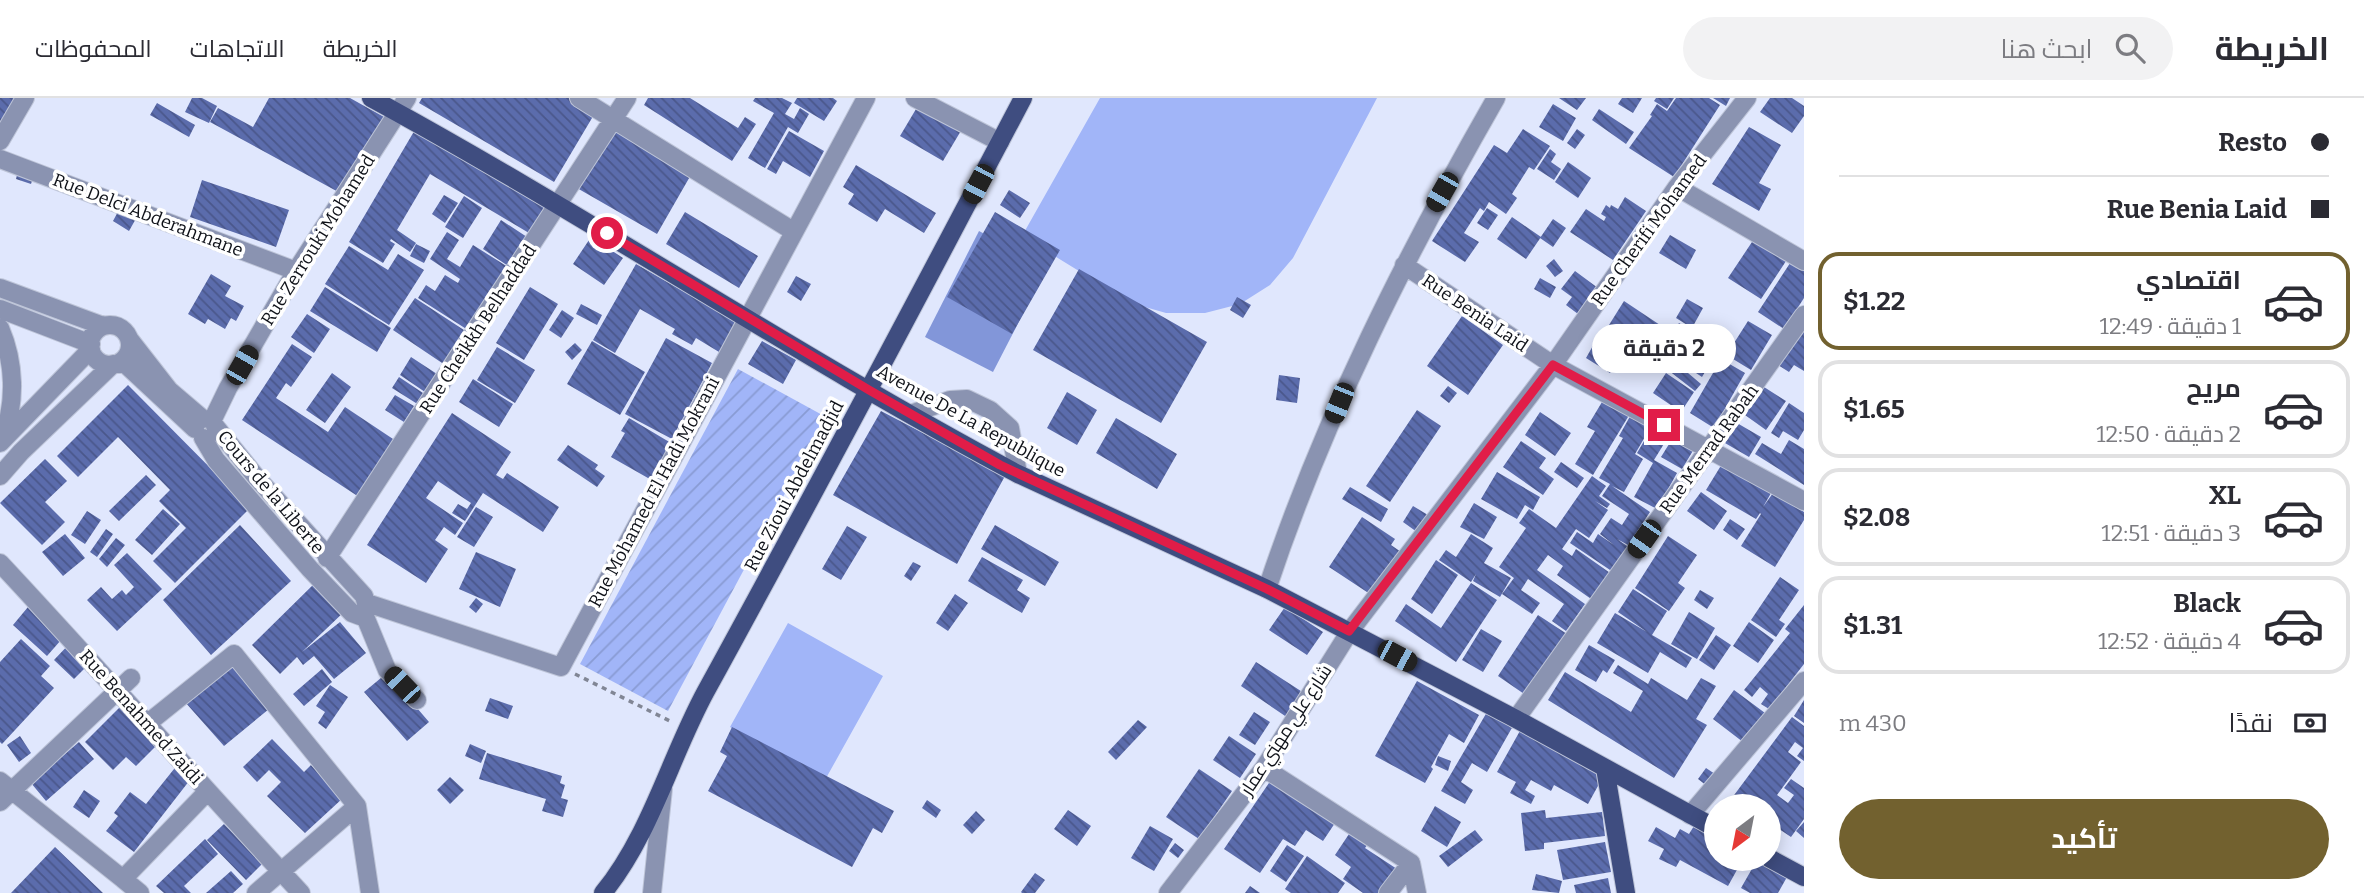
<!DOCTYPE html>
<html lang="ar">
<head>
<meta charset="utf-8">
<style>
  :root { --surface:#fff; --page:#f2f2f3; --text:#2b2b33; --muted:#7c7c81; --line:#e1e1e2; --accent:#72612f }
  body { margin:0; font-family:Bitter,Cairo,serif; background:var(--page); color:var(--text); direction:rtl; height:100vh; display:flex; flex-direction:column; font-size:26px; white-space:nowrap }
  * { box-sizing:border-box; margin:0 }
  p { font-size:23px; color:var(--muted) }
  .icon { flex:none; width:38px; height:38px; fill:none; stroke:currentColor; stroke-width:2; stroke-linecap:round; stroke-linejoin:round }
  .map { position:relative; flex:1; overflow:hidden; direction:ltr }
  .details { display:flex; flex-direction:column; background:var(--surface); width:560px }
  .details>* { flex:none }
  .banner { display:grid; align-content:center; height:154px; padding:0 35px; background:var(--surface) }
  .needle { width:46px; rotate:212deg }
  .buttons { position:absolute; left:1704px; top:696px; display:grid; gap:14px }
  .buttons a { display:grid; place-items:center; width:77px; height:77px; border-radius:50%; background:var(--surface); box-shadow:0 4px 18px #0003; font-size:35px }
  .end { position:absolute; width:32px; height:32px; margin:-16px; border:9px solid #e11d48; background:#fff; box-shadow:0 0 0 4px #fff }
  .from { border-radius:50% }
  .bubble { position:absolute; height:49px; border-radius:24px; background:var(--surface); box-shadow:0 4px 18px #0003; font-size:23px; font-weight:700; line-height:49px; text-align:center; direction:rtl }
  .car { position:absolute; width:21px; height:42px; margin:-21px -10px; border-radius:9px; box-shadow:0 0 5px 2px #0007; background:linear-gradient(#222 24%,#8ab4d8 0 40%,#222 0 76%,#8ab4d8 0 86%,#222 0) }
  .banner b { display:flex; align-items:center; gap:24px; height:66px; font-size:26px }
  .banner b+b { border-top:2px solid var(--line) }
  .banner i { width:18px; height:18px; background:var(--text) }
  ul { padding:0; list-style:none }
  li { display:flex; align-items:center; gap:21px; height:98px; margin:0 14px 10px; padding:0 21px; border:4px solid var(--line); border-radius:21px }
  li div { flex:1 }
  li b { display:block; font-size:26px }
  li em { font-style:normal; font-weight:700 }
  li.current { border-color:var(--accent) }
  li>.icon { width:63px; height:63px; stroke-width:1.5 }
  .pay { display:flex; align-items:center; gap:18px; height:77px; padding:0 35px; font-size:26px }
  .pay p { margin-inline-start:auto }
  .button { display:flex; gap:14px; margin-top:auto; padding:14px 35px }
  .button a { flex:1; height:80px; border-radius:42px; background:var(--accent); color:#fff; font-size:28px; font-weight:700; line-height:80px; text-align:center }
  header { display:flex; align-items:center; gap:42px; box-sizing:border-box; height:98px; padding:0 35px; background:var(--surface); border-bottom:2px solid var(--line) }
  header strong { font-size:33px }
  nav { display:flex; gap:38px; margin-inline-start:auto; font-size:24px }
  .search { width:490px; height:63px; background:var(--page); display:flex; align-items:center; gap:18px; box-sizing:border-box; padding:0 24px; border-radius:38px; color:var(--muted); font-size:26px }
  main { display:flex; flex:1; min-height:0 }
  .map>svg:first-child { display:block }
  .garden { fill:url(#garden-furrows) }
  .pitch { fill:#a1b5f8 }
  .water { fill:#8296d9 }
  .building { fill:url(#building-back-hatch) }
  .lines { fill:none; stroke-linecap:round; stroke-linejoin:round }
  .minor-casing { stroke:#bec5d8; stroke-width:20 }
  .major-casing { stroke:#bec5d8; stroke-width:20 }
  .path { stroke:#818695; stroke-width:3.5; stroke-dasharray:5 5; stroke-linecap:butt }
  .minor { stroke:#8a93b1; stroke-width:18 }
  .major { stroke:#3f4d80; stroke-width:18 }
  .route { stroke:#e11d48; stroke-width:9 }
  .labels { text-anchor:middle; stroke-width:7; stroke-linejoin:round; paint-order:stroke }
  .street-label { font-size:18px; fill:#0e1118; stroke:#fff }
</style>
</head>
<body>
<header>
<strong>الخريطة</strong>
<div class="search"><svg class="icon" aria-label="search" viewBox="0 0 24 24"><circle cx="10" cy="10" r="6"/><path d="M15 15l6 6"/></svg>ابحث هنا</div>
<nav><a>الخريطة</a><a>الاتجاهات</a><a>المحفوظات</a></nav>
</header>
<main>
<section class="details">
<div class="banner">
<b><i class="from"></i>Resto</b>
<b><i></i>Rue Benia Laid</b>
</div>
<ul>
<li class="current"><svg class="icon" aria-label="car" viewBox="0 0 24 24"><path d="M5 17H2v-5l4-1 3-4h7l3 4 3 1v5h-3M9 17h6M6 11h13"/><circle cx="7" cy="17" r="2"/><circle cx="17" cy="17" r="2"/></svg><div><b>اقتصادي</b><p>1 دقيقة · 12:49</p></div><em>$1.22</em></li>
<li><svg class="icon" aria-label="car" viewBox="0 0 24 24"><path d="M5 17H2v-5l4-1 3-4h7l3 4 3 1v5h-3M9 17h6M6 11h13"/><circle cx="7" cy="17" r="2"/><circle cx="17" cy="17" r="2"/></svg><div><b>مريح</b><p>2 دقيقة · 12:50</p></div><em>$1.65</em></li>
<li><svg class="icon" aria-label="car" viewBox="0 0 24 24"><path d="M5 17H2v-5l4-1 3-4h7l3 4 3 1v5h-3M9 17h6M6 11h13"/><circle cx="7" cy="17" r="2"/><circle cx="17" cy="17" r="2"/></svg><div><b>XL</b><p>3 دقيقة · 12:51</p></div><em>$2.08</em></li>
<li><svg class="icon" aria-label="car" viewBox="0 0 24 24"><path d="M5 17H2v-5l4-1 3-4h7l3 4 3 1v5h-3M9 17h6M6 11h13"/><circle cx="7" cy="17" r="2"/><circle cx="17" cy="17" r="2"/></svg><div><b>Black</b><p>4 دقيقة · 12:52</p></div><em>$1.31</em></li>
</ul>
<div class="pay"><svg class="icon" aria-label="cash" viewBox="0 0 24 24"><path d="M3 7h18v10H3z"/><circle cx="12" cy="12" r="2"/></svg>نقدًا<p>430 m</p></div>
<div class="button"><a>تأكيد</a></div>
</section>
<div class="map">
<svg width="1804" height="795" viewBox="0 0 1804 795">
  <defs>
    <pattern id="garden-furrows" width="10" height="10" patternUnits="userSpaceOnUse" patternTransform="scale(1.75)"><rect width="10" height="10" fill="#a1b5f8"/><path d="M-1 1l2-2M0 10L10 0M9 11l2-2" fill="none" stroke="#899bd4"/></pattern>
    <pattern id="building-back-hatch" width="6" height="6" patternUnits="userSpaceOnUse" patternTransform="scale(1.75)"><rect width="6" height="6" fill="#5b6cac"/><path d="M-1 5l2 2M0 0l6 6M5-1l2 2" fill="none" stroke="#4a578b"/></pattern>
  </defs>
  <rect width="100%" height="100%" fill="#e0e7fd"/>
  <path class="garden" d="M738,271L826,319L668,613L580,566Z"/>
  <path class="pitch" d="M1100,0H1377L1293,160L1270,187L1240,206L1205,215H1166L1131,205L1022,138Z
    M788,525L883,578L825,682L730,629Z"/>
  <path class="water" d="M979,133L1047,169L993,274L925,239Z"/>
  <path class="building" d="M0,0H15L0,26Z
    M192,0H202L217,8L209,25L185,14Z
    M269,0H350L384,19L342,96L210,24L218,10L253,29Z
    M422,0H570L595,15L554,84L419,5Z
    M648,0H690L738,30L745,19L756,26L732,63L644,7Z
    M755,0H782L792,5L785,16L794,21L800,10L809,16L798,35L788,29L765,70L748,60L774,15L753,3Z
    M797,0H833L837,3L824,23L794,5Z
    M1559,0H1586L1577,12Z
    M1622,0H1642L1633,15L1618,6Z
    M1656,0H1674L1667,11L1654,3Z
    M1676,0H1709L1720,7L1674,79L1629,50L1652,18L1650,17L1657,6L1667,13Z
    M1713,0H1730L1726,8Z
    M1770,0H1792L1804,8V18L1792,35L1760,14Z
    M157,5L195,27L189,39L150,17Z
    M919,6L962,31L943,63L900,38Z
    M1553,6L1576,20L1563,43L1539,29Z
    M1599,11L1634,34L1626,46L1592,22Z
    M613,29L692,75L657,136L577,90Z
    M1749,29L1781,47L1759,85L1771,91L1759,113L1712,86Z
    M416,30L551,110L534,138L430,76L397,132L416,145L410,154L391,141L390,143L395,146L383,165L349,144Z
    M1523,31L1550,48L1534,72L1529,69L1512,96L1517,100L1506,116L1489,104L1484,113L1480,110L1464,135L1479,144L1465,164L1432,143L1494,47L1507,55Z
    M1577,31L1585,37L1575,51L1567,45Z
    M789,33L824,53L810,79L783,63L776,76L767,71Z
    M1550,51L1556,56L1551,64L1561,71L1554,82L1537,71Z
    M1568,64L1591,80L1578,100L1555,84Z
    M856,67L936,115L924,135L885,111L877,124L848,106L854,96L843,89Z
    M19,69L35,73L31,86L16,81Z
    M202,82L289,112L276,149L190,119Z
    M1009,92L1030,105L1020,120L1000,107Z
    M444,97L458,105L445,125L432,116Z
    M464,98L482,110L463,140L445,129Z
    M1625,99L1646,113L1613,162L1570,134L1586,111L1604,123L1606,119L1601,116L1606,107L1610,110L1611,107L1618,111Z
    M121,108L138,117L129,133L113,123Z
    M1487,110L1498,117L1488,132L1477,125Z
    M685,114L758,158L739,190L666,146Z
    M995,114L1060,152L1012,236L947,199Z
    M1512,119L1541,139L1526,161L1497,141Z
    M1553,121L1566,130L1553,149L1540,140Z
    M501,122L530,141L511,170L483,151Z
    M447,134L459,142L447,161L460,169L473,147L511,171L471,234L418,200L426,187L435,193L445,177L458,185L460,181L430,161Z
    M1758,135L1790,157L1761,201L1728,180Z
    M1670,137L1696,152L1686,171L1659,155Z
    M591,139L623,160L604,187L573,166Z
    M416,146L430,153L424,165L410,158Z
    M349,148L388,172L398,156L424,172L389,227L325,186Z
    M1794,159L1804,165V200L1784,231L1758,214Z
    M1554,161L1563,173L1555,179L1546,168Z
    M636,166L737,224L719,254L696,240L692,247L672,236L675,231L640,211L615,255L593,242Z
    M1079,171L1207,244L1161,325L1033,252Z
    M1575,173L1598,190L1578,216L1566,207L1572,199L1561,191Z
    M211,176L231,188L225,198L244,208L236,223L231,220L225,231L208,221L205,226L188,216Z
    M796,178L811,186L801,203L787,194Z
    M1540,180L1556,189L1550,200L1534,191Z
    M325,189L391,230L377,254L310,213Z
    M530,189L558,206L524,262L496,245Z
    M1237,199L1251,207L1243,220L1230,212Z
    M415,200L470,236L448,269L393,232Z
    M1687,201L1703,210L1692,230L1676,220Z
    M1624,203L1660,227L1644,250L1609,227Z
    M581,206L602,217L597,227L576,216Z
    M562,212L574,220L561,240L549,232Z
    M307,216L330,231L314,255L291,239Z
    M1462,218L1503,247L1468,297L1427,268Z
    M1748,223L1772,237L1751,272L1715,250L1723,237L1734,245Z
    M1679,225L1692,233L1676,256L1664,248Z
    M1804,227V273L1794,267L1789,274L1778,267Z
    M1599,237L1613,245L1607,256L1618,262L1610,275L1586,260Z
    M666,240L712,265L672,341L625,316Z
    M592,243L645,274L620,317L567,286Z
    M762,243L796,262L783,286L748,266Z
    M575,245L582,252L572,262L565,254Z
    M292,246L312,259L291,289L286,285L276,300L328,334L345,309L396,343L359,399L242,322Z
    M1655,247L1672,261L1665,269L1648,255Z
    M1703,248L1716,255L1702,279L1690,271Z
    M497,249L535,272L515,305L477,282Z
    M411,259L437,276L425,294L400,277Z
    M1721,261L1745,275L1714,330L1690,315Z
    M1675,264L1701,286L1695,293L1668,272Z
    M332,275L351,289L325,325L306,312Z
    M1666,275L1694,294L1681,314L1653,295Z
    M1279,277L1300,280L1297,305L1276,302Z
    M399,279L426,297L419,307L392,290Z
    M473,281L513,306L499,329L459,304Z
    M128,287L250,410L175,485L153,463L186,430L159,403L170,392L118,339L78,379L57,358Z
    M1448,288L1457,295L1449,305L1440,298Z
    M1764,289L1786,303L1766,332L1745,317Z
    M1067,294L1097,312L1077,347L1047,330Z
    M395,297L414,308L404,324L385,312Z
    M1605,299L1631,314L1593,377L1575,366L1595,333L1587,329Z
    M1789,305L1804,315V332L1798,342L1783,333L1779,340L1771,335Z
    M1417,312L1441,328L1390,404L1366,388Z
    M881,313L1005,378L957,466L833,397Z
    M1633,313L1653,325L1635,356L1643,361L1624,394L1612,388L1650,414L1628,447L1617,441L1630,450L1613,474L1570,445L1577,434L1593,445L1598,436L1614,447L1600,436L1611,420L1622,427L1629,416L1602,398L1610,386L1599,380L1623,340L1619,338Z
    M1540,314L1571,335L1555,358L1525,337Z
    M452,315L511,354L496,377L503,381L507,375L559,409L543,434L483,395L465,423L452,415L458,406L467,411L471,405L438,383L426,400L463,425L455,437L444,429L435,442L448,451L426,485L367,447Z
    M629,320L676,348L655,384L611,359L625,335L621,333Z
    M1116,320L1177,356L1157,391L1096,355Z
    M1737,325L1761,339L1749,359L1725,345Z
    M1654,326L1670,336L1654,362L1677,375L1657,411L1634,399L1653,365L1637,355Z
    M1674,338L1694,351L1682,371L1661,359Z
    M1789,342L1804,351V387L1755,356L1762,345L1781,356Z
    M1521,343L1546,360L1539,370L1554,381L1543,397L1503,369Z
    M568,347L598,367L595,371L605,378L597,389L557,362Z
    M45,361L67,383L45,404L65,424L42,447L0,405Z
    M1725,361L1774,390L1763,409L1773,395L1804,414V422L1775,469L1741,448L1761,416L1760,415L1756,421L1706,392Z
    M1561,364L1584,380L1577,390L1554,374Z
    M1497,374L1540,399L1533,412L1525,407L1517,421L1481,401Z
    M146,377L156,387L119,423L109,413Z
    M1592,378L1606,388L1599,398L1610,406L1607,410L1595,403L1608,412L1589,440L1576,431L1562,451L1572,458L1576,451L1613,477L1594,503L1557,477L1563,468L1548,457L1537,472L1585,506L1566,533L1552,523L1564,506L1528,481L1521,492L1540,505L1532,516L1502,496L1514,480L1499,469L1526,430L1519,425L1529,411L1556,430Z
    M1350,389L1388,411L1381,424L1342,401Z
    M1701,394L1727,413L1714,432L1687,413Z
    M1474,405L1497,419L1484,441L1460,429Z
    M1413,408L1428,417L1417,434L1403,424Z
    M476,409L493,419L474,449L457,439Z
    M163,411L180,426L152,457L135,442Z
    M87,413L101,422L85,446L71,437Z
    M1362,419L1395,441L1391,447L1404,456L1376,500L1329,469Z
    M1730,421L1745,431L1737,442L1723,432Z
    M240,427L291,483L211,557L163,502Z
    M995,427L1059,464L1045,488L981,451Z
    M847,428L867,439L841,482L822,471Z
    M106,431L113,436L97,459L90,454Z
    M65,436L85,460L63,478L42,454Z
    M1471,436L1493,450L1484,465L1511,480L1500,499L1473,483L1476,476L1471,484L1439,462L1446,452L1456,459Z
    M1668,438L1697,457L1678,485L1685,490L1669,513L1635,490Z
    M116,440L125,447L107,469L99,461Z
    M476,454L516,471L500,509L459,491Z
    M127,455L162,491L117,533L87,502L101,489L112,501L122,492L126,497L134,489L114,467Z
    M982,459L1023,482L1017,492L1030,500L1022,515L968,483Z
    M1436,462L1458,477L1432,516L1411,501Z
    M913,464L921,468L911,483L904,478Z
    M1780,479L1799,492L1779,522L1785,526L1776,539L1751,522Z
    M317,483L346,512L302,554L340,524L366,555L334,581L314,558L303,567L297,559L280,576L252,547Z
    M1471,485L1497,502L1456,564L1395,523L1406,506L1441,530Z
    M1633,491L1667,513L1652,537L1692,560L1686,570L1660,554L1648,575L1597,545L1615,515L1647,534L1618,514Z
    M1700,492L1714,500L1707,511L1694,502Z
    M955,496L968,505L948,533L936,525Z
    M476,500L483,506L476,515L469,509Z
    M1804,507V566L1769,611L1761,606L1768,596L1760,589L1752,599L1744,592L1790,535L1785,531Z
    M28,509L39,519L68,534L47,558L13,527Z
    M1285,509L1323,534L1307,557L1269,532Z
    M1689,514L1715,530L1697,561L1671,546Z
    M1538,517L1567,536L1527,598L1498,578Z
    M1749,524L1774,542L1758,565L1733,548Z
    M1481,531L1502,543L1483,574L1462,562Z
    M1716,537L1731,547L1714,572L1699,562Z
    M21,541L50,568L41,578L54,590L2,646L0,644V564Z
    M72,543L92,563L74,581L54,562Z
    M1589,547L1615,562L1607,575L1603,572L1596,584L1575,572Z
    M1256,564L1307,597L1291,622L1241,588Z
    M231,567L269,611L224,648L185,604Z
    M1618,567L1648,586L1651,580L1687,602L1701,580L1716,588L1696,621L1707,627L1674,680L1548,602L1565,574L1631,614L1643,593L1613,575Z
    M322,571L332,584L304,608L293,596Z
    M387,575L429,624L407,643L364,594Z
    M1417,583L1479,617L1464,645L1449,636L1431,669L1433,671L1425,685L1375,658Z
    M330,587L348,599L326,631L318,625L325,614L316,608Z
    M1734,592L1765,615L1743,644L1713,621Z
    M490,600L513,608L508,621L485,613Z
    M1804,602V625L1794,618Z
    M122,607L160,644L136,668L126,659L113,672L85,644Z
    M1254,614L1270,624L1255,647L1239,637Z
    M1487,614L1513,628L1487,674L1472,665L1461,684L1473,692L1465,706L1441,693Z
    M1792,619L1804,628V663L1797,658L1803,650L1795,644L1788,654L1801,664L1777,697L1788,705L1794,697L1784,690L1791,681L1804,690V721L1791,739L1769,724V709H1735L1729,704Z
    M1138,622L1147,629L1116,662L1108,654Z
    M732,629L894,713L882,735L873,730L852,769L708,693L727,658L720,654Z
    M1521,631L1604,677L1588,706L1554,687L1551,693L1531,682L1525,692L1535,698L1531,706L1510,695L1516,684L1497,674Z
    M20,638L31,655L19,664L7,647Z
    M1229,638L1256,656L1240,680L1213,662Z
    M272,641L304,674L311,667L343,700L305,735L267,698L281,684L269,672L257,684L243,669Z
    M79,644L94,661L46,703L31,685Z
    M470,646L486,653L481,665L465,658Z
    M487,655L562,678L560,685L565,687L561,700L568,702L563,719L542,713L546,701L479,681Z
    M1438,658L1451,663L1448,673L1435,667Z
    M178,666L193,678L134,754L106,733L118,718L114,715L130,694L146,706Z
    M1706,670L1715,676L1707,688L1698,681Z
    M1199,671L1232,693L1199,741L1166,719Z
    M450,679L464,692L450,706L437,692Z
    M1271,682L1335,725L1323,743L1306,732L1295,748L1283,741L1260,775L1224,751Z
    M84,692L100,703L89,720L73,709Z
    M927,702L941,712L936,720L922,710Z
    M1435,708L1461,724L1447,749L1421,733Z
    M1068,712L1091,728L1077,748L1054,731Z
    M1545,712L1546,720L1602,714L1605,738L1544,745V751L1525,753L1521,715Z
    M976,713L985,722L972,736L963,727Z
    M1804,724V740L1796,733Z
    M224,726L263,765L246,782L207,742Z
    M1150,728L1173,741L1154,773L1131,760Z
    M1694,728L1717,740V761H1743L1728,788L1680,762L1676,769L1659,761L1664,751L1648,743L1656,729L1675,740L1680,731L1689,736Z
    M1353,730L1371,742L1365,750L1397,771L1380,795H1363L1343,781L1351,769L1335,757Z
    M1475,732L1483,742L1448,769L1439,758Z
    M205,741L218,756L184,788L191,795H164L156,788Z
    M1605,744L1611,774L1563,782L1557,752Z
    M1175,745L1184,752L1178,760L1169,753Z
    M1287,747L1304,758L1286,784L1270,773Z
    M55,749L103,795H11Z
    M1307,758L1345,785L1338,795H1291L1285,791Z
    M1757,762L1787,779L1778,795H1750L1741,790Z
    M231,773L243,786L233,795H206Z
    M1035,775L1045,782L1035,795H1022L1021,794Z
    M1536,776L1562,783L1559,795L1532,792Z
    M1608,780L1611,795H1576L1574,787Z
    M1250,788L1260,795H1245Z"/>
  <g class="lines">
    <g class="minor-casing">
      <path id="minor" d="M579,0L793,133
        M915,0L1000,44
        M0,43L25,0
        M0,61L296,173
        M1677,89L1804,163
        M1404,167L1553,267L1804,403
        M0,190L103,228
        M0,211L91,246
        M90 247a20 20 0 1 1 40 0a20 20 0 1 1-40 0Z
        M0,230C15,265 16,304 3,339
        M130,242L169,292L203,321
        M122,263L195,331
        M911,316L950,302L967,301L990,312L1010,330L1018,376
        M212,323L228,290L296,173L407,0
        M203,340L216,362L310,471L352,515L360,518L364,516L367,509L364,498L257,380L215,328
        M0,345L91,251
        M0,378L21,354L113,266
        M327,460L627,0
        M0,465C102,574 200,686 301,795
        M1267,491C1324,319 1406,157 1496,0
        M367,505L561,569L866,0
        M364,516L387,572L417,602
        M1516,621L1804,217
        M148,625L234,556L357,708L370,795
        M1264,670L1411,765L1417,795
        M0,683L123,781
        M0,704L131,580
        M1690,717L1804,583
        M140,795L123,781L207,694
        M256,795L357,708
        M652,795L663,691
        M1168,795L1264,670L1350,533L1553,267L1677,89L1747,0
        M1388,795L1411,765"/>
    </g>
    <g class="major-casing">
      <path id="major" d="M371,0C590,119 798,259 1018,376L1267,491L1516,621L1717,731
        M1605,670L1626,795
        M1769,760L1804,779
        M603,795C651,736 670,659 706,593C814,396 919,198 1023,0"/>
    </g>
    <path class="path" d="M575,576L672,624"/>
    <use href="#minor" class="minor"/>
    <use href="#major" class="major"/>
  </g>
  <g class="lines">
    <path class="route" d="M607,135L869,292L1000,367L1267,491L1349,533L1553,267L1664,327"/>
  </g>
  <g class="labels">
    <g class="street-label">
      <text transform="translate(148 117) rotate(21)" y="6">Rue Delci Abderahmane</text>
      <text transform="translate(1649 132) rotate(-54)" y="6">Rue Cherifi Mohamed</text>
      <text transform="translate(318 142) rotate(-58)" y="6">Rue Zerrouki Mohamed</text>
      <text transform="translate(1475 215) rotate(34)" y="6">Rue Benia Laid</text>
      <text transform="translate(478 231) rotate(-57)" y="6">Rue Cheikkh Belhaddad</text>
      <text transform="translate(971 323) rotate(29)" y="6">Avenue De La Republique</text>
      <text transform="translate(1709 351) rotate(-54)" y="6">Rue Merrad Rabah</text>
      <text transform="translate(794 388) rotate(-62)" y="6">Rue Zioui Abdelmadjid</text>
      <text transform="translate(271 394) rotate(50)" y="6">Cours de la Liberte</text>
      <text transform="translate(654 394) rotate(-62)" y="6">Rue Mohamed El Hadi Mokrani</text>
      <text transform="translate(141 619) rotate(48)" y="6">Rue Benahmed Zaidi</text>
      <text transform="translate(1286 632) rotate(-57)" y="6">شارع علي مهني عمار</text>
    </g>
  </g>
</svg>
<div class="buttons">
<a><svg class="needle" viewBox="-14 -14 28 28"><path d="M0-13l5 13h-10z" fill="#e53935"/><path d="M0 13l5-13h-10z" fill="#7c7c81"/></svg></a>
</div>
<i class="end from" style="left:607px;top:135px"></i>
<i class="end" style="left:1664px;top:327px"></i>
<div class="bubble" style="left:1592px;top:226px;width:144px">2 دقيقة</div>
<i class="car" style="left:978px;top:86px;rotate:208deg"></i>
<i class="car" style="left:1442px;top:94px;rotate:210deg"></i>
<i class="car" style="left:242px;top:267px;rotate:30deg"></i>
<i class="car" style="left:1339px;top:305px;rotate:202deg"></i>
<i class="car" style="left:1644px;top:441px;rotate:215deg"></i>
<i class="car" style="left:1397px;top:558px;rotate:118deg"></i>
<i class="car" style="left:402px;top:587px;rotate:316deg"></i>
</div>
</main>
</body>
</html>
